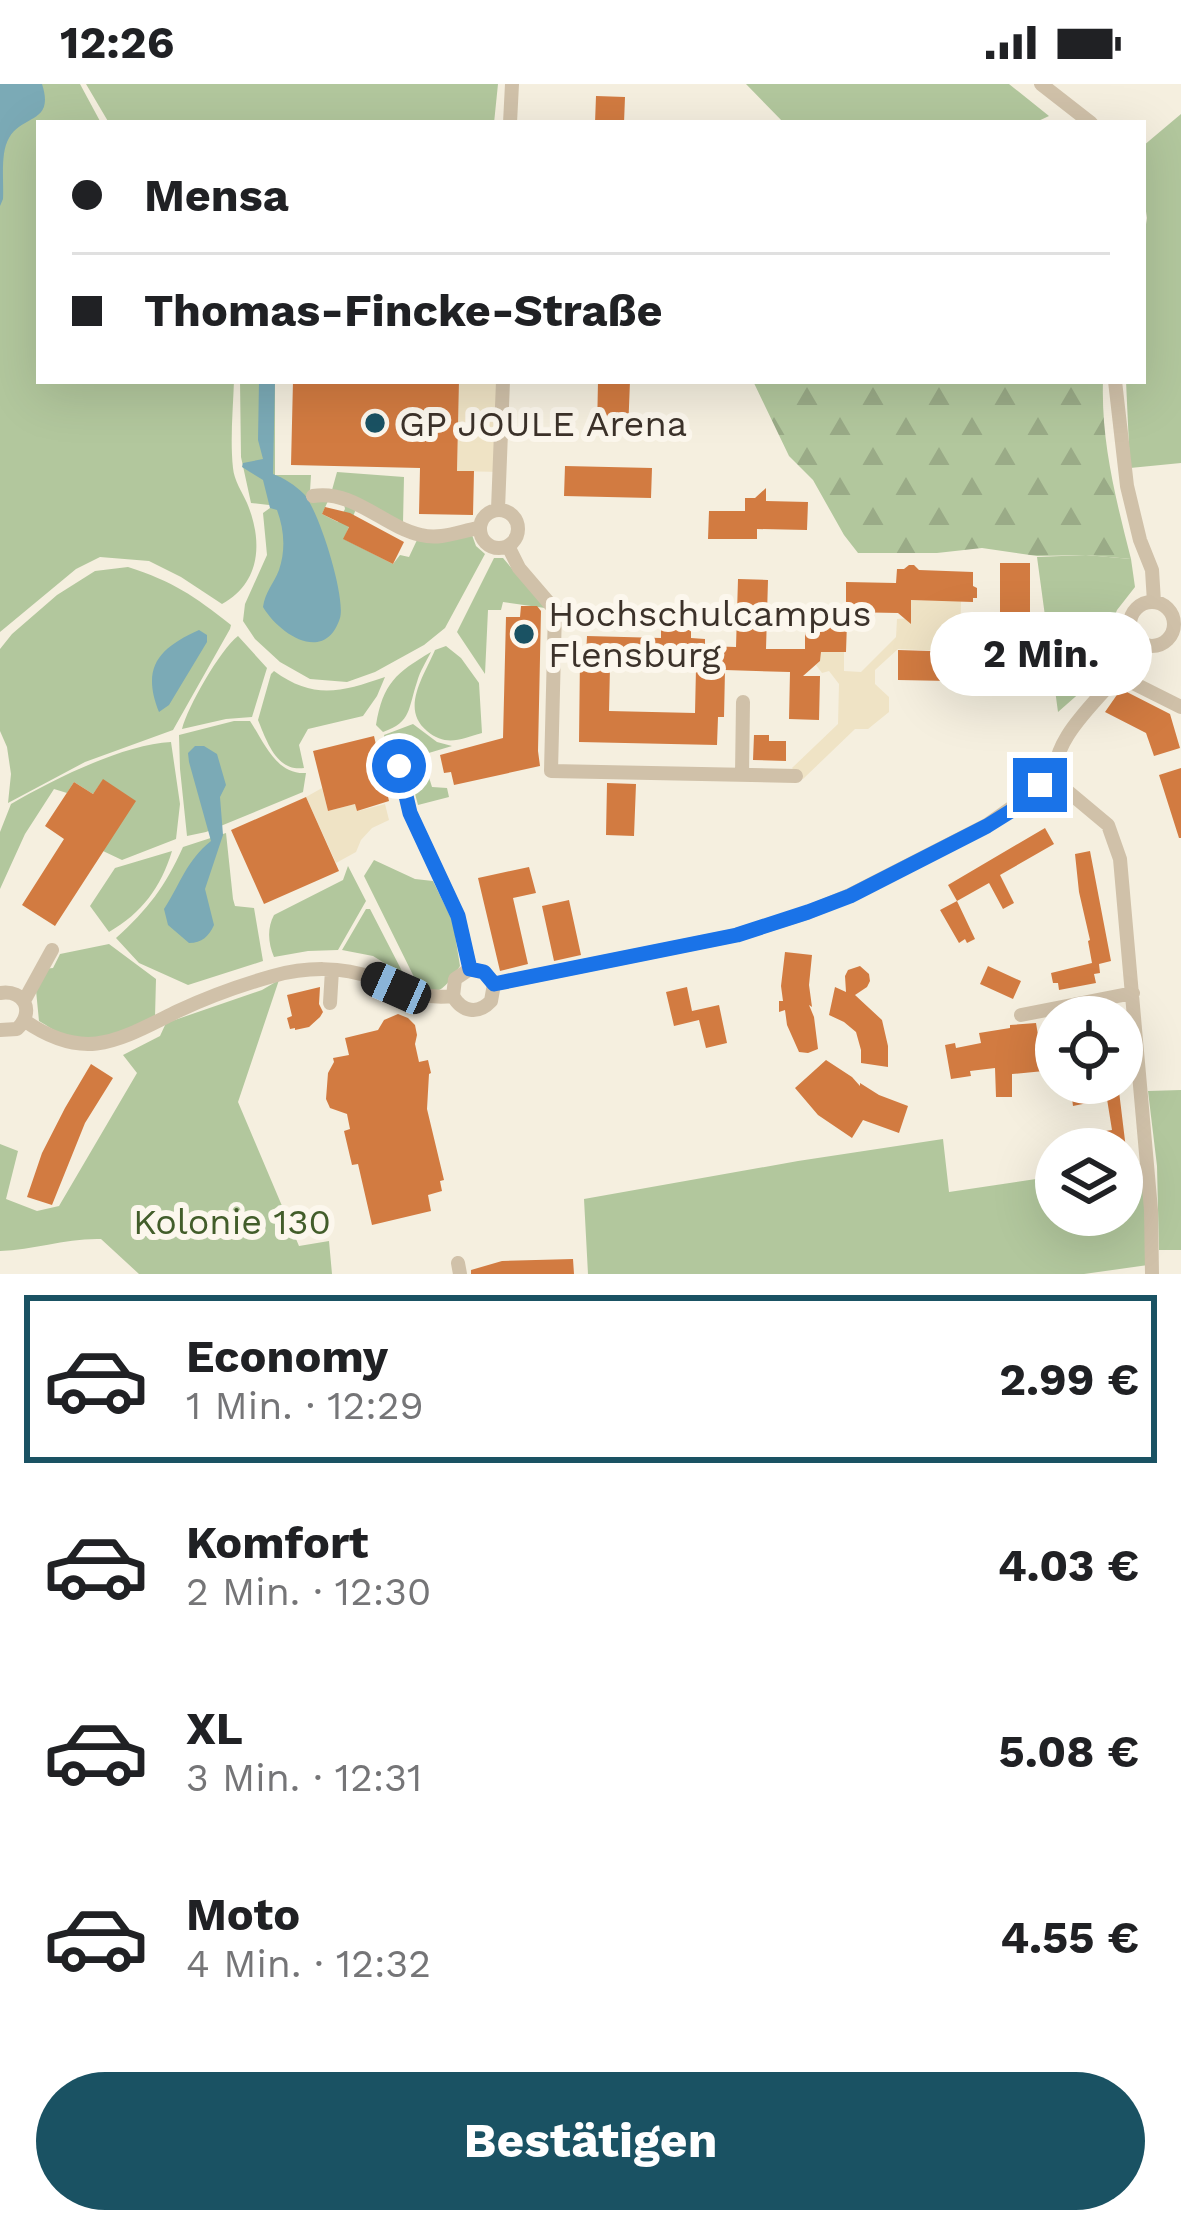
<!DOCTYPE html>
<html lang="de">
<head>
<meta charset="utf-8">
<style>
  :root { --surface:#fff; --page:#f2f2f2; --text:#202124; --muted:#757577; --line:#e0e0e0; --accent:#1a5263 }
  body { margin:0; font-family:"Work Sans",sans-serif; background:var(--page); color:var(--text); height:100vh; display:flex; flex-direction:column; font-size:45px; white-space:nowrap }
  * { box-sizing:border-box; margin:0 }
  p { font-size:39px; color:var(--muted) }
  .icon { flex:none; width:66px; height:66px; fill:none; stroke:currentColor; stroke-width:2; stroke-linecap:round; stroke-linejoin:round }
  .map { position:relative; height:1190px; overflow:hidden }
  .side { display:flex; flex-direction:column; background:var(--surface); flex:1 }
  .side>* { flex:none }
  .guide { position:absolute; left:36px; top:36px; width:1110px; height:264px; border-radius:0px; box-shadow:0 12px 48px #0002; display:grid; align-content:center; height:264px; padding:0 36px; background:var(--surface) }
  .tools { position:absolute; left:1035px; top:912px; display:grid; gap:24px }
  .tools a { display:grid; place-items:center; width:108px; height:108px; border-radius:50%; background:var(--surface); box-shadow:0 12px 48px #0002; font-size:60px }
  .end { position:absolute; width:54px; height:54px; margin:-27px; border:15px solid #1a73e8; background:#fff; box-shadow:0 0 0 6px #fff }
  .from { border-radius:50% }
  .bubble { position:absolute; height:84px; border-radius:42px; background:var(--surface); box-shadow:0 12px 48px #0002; font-size:39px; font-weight:700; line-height:84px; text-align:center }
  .car { position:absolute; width:36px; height:72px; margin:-36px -18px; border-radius:15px; box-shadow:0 0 9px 3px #0007; background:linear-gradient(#222 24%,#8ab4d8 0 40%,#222 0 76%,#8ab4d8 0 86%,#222 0) }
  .guide b { display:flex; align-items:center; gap:42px; height:114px; font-size:45px }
  .guide b+b { border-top:3px solid var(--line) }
  .guide i { width:30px; height:30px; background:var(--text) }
  ul { padding:21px 0 0; list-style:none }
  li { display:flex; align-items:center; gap:36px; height:168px; margin:0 24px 18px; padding:0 12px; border:6px solid transparent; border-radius:0px }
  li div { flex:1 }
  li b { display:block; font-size:45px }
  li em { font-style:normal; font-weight:700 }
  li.current { border-color:var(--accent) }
  li>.icon { width:108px; height:108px; stroke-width:1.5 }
  .cta { display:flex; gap:24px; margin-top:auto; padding:24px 36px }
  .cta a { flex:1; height:138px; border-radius:72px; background:var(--accent); color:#fff; font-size:48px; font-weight:700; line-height:138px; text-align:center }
  .status { display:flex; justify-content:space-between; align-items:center; height:84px; padding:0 60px; background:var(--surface); direction:ltr }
  .status svg { height:33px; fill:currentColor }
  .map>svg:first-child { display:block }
  .green { fill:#b2c79d }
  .forest { fill:url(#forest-firs) }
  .plaza { fill:#efe3c5 }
  .water { fill:#7baab6 }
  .building { fill:#d27b41; fill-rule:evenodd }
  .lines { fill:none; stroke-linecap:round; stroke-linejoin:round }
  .minor { stroke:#d0c1a9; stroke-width:14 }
  .route { stroke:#1a73e8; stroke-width:15 }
  .poi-dot { fill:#1a5263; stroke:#fcf7ed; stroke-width:4.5 }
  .labels { text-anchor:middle; stroke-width:12; stroke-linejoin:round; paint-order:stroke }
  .poi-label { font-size:36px; fill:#3c322a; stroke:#fcf7ed; text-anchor:start }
  .park-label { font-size:36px; fill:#425d2a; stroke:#fcf7ed }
</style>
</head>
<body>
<div class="status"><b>12:26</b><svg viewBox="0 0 49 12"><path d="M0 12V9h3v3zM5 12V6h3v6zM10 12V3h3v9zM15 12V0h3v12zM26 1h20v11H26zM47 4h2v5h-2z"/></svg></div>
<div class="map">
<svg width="1181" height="1190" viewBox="0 0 1181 1190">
  <defs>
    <pattern id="forest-firs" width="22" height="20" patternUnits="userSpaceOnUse" patternTransform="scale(3)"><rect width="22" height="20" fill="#b2c79d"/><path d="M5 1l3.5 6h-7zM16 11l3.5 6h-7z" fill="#9aab87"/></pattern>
  </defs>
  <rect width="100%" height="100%" fill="#f5efdf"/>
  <path class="green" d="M0,0H80L101,39H39V297H234C233,325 230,356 233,384C234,396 242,408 247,419C263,457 261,499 222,520L181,493L149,477L100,473L76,485L0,548Z
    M86,0H498L494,39H109Z
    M746,0H1009L1049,32L1034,39H784Z
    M1181,30V379L1130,384L1126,297H1143V159L1147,134L1143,107V62Z
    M240,297H275V391H311L310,407L328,417L322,430L338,438L345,425L344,420L356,425L344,455L393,480L400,471L409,473L417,456L472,451L476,462L485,470L445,544L424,561L375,588L347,598L310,595L280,578L255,555L243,537L245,520L267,471L263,429L270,424L308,416L310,412L269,421L251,419L241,373Z
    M337,388L404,393L403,439L332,406Z
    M1086,471L1131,475L1135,503L1117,526L1111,541L1114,574L1108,584L1058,628L1037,473Z
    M494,474H503L545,524L503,518L501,526H488L485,590L457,548Z
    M128,483C174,498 193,511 231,541L230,545L173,646L85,678L8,719L11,690L7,663L0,647V565L12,550L57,511L95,487Z
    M238,552L267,584L252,633L226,635L182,645C188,622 220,566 238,552Z
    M446,562L461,574L479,599L482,649C461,655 446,663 427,647C400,625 424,592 435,566Z
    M431,568C426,578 420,587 417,598C408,624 412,638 383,648L376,641C383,599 396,589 431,568Z
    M274,587C314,616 341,608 385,593L377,612L363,632L308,645L299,661L304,684C277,688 267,658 258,636L271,590Z
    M234,637H250C264,658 276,691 306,689L303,708L206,748L187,752L180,685L179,651Z
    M413,640L437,658L452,662L422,671L432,703L447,704L449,713L418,721L407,680L391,684L384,651Z
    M171,658L180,720L176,755L122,776L103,767V696L93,710L74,698L67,709L54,705L25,750L0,805V748L11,720C52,696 124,660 171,658Z
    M226,749L233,815L235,822L254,824L263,877L188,901L139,879L116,854C148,825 165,803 183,763Z
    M172,767C161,803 142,829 109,848L90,822L115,784Z
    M374,776L415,795L433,797L453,838L460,882C447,901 436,920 416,897L364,792Z
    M348,782L366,817L338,866L308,867L274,873C268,859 267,844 274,831L343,796Z
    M366,825H370L404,891L373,872L342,866Z
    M109,860L156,895L155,933C130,946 95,962 66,952C57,949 48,942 39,937L34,886L53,884L60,870Z
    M279,896L238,1018L299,1162L329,1157L332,1190H139L101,1155C66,1154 34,1166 0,1167V1060L18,1067L6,1115L37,1127L59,1122L137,989L123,971L160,952L166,939L262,906Z
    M1181,1006V1166H1159L1157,1082L1148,1007Z
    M943,1055L949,1108L1056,1092V1131H1122V1082L1142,1079L1148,1181L1084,1190H588L584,1115L798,1077Z"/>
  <path class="forest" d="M753,297H1103C1101,358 1116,416 1131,475L1086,471L1037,472L982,464L937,469H858L844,451L813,396L789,372Z"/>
  <path class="plaza" d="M459,297H503L500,388L457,387Z
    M909,516L961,517L960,562L963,563V568L898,565L875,586V600L889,613V628L868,645H855L803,695L792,684L838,640L839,600L829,587L822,589L816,581L820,577L821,568H844V587L861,588L896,553L897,535L911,534Z
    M322,704L328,727L355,720L358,727L385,720L389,736L372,744L361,756L356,768L336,779L306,713Z"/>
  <path class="water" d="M0,0H42C55,40 22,30 9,54C0,69 4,97 3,115L0,122Z
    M259,297H275L273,390C284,394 295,401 304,410C319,427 346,513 340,534C325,581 279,550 263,523C265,508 274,499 279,486C286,465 284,445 277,426L270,424L263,396L242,383L243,379L263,375L258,356Z
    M199,546L207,551V558L169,621L159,628C141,583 159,564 199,546Z
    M195,662H204L217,670L226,701L220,713L223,751L205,805L214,841C209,852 202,859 189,859L168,841L164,825C181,799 186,777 211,757L189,678L188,669Z"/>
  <path class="building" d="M596,12L625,13L624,39H595Z
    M293,297H459L457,387H474L473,431L419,430L420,384L291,381Z
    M598,297H630L628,348L597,347Z
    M565,382L652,384L651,414L564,412Z
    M766,404V417L808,418L807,446L757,445V455H708L709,427H745V414H755Z
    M325,423L350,429L404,458L393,480L343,455L349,443L322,430Z
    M1000,479H1030V531H1000Z
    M909,481H914L919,486L973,488V502L977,504V514H973V518L911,516V540L898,529L846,528V498L896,499L897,485H904Z
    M738,495L768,496L766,565H805V530H821V538H847L846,568H821L820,577L803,592H820L819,636L789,635L790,588L725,586L724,633H718L717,661L579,658L580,572H586L587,552L661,554V540L691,541V554L705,555V562L736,563ZM610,582L696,584L695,629L609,627Z
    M521,522H537L541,527L538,667L540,682L454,701L451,688L444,689L440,671L503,654L506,533H520Z
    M960,539L970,554L1025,556V586L975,584L974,598H969L962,603H956L950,597L898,596V566L960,568Z
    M1121,605L1170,630L1180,664L1154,672L1146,649L1105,628Z
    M754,651H769V657H786V677L753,676Z
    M374,652L389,717L357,727L355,720L328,727L313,667Z
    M1181,684V754H1179L1159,691Z
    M103,695L136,717L55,842L22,821L64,755L45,742L74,698L93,710Z
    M607,699L636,700L634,752L606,751Z
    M306,713L339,787L264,820L231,746Z
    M1045,744L1054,760L1000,791L1014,819L1003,825L989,799L957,817L948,801Z
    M1090,767L1111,877L1099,880L1100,889L1094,890L1096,899L1059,906L1058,899H1053L1051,889L1092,879L1088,857L1090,856L1079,808L1075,770Z
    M529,783L536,809L513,814L528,880L500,887L478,794Z
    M569,816L581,871L554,877L542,822Z
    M957,817L975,855L967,859L965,855L959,859L940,826Z
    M785,868L812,871L809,901L812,923L809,921L814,933L818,965L808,969L799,968L787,941L785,926L779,928V917H783L781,902Z
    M860,882L869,890L870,897L867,903L855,911L882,936L888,962V983L861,979V966L856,948L844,938L829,931L835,903L846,908L845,892L848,886Z
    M988,882L1021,897L1013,915L980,900Z
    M320,903L319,920L323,928L320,933L309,943L295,946V944L290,945L287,934L292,932L287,911Z
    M687,903L692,927L719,921L727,959L706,964L699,936L674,942L666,908Z
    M398,930L408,934L415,941L417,951L415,960L419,978L428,976L431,989L429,990L427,1025L444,1096L440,1097L442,1107L428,1111L431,1127L372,1141L358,1080L352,1081L344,1047L350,1045L347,1030L330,1024L326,1015L328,989L334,978L333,974L349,971L345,954L378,946L384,936Z
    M1036,939L1044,987L1012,990V1013H996L995,984L970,987L971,992L951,995L945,961L955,959L956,964L981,959L979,949L1010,944V941Z
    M826,976L852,993L860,1002V999L879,1011L908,1022L899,1049L863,1036L852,1054L818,1031L795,1004Z
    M91,980L113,994L85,1039L52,1121L27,1113L42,1069L65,1024Z
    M1070,999H1084V1002L1118,999L1126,1065H1107L1105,1047L1112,1046L1107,1015L1073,1022Z
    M573,1175L574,1190H471V1186L502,1177Z"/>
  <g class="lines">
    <path class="minor" d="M1041,0L1091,39
      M510,39L512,0
      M1115,297L1127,402L1140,456L1152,486L1154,518
      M313,412C353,405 384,443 421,451C441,456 460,447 479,444
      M498,425L503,297
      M480 445a19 19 0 1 1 38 0a19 19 0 1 1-38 0Z
      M508,462L519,484L555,526L551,687L796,692
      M1130 540a22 22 0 1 1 44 0a22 22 0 1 1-44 0Z
      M1139,559C1136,565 1134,571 1130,577C1110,606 1040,660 1059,700L1108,741L1120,775L1151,1126L1152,1190
      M1117,591L1181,623
      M399,682L410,729L458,832L470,885
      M742,691L743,618
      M494,900L737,851L809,828L850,811L987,741L1055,693
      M0,909C25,905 35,928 17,945L0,946
      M453,912L455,895L470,885L484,888L494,900
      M453,912C462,928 478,931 491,917L494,900
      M24,917L52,866
      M330,919L332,886
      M1021,931L1133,909
      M25,937C86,979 119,956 178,927C208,913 241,901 273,892C305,883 342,882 373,894C401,904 423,916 453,912
      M458,1179L460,1190"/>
  </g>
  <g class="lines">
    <path class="route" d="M399,682L410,729L458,832L470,885L484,888L494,900L737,851L808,828L850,812L987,742L1011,727L1040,701"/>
  </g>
  <g class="poi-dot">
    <circle cx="375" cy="339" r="12"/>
    <circle cx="524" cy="550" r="12"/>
  </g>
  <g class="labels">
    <g class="poi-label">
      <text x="399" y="352">GP JOULE Arena</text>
      <text x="548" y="542">Hochschulcampus<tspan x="548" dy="41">Flensburg</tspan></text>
    </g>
    <g class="park-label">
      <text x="232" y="1150">Kolonie 130</text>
    </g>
  </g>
</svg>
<div class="tools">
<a><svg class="icon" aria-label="locate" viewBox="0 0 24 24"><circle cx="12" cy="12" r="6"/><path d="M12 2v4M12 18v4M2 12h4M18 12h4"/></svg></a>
<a><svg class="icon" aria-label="layers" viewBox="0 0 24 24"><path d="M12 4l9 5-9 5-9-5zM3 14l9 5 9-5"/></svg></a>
</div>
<i class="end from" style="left:399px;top:682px"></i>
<i class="end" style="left:1040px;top:701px"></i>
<div class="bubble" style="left:930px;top:528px;width:222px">2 Min.</div>
<i class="car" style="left:396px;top:904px;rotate:294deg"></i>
<div class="guide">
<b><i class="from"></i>Mensa</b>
<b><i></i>Thomas-Fincke-Straße</b>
</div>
</div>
<section class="side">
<ul>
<li class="current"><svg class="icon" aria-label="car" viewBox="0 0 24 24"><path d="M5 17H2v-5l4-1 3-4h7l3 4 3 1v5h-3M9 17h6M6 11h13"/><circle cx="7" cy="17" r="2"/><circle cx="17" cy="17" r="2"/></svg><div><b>Economy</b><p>1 Min. · 12:29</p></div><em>2.99 €</em></li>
<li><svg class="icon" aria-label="car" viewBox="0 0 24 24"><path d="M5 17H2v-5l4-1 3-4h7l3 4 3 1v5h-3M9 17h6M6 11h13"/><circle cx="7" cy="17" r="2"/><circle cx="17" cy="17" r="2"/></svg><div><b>Komfort</b><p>2 Min. · 12:30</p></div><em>4.03 €</em></li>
<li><svg class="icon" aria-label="car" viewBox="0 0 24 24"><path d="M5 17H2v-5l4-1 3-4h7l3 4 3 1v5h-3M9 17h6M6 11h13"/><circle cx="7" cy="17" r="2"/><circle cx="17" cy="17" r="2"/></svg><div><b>XL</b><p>3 Min. · 12:31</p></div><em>5.08 €</em></li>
<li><svg class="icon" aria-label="car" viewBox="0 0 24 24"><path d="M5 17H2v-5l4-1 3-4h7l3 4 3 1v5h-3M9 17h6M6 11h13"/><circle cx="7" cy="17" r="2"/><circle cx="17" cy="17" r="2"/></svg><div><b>Moto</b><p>4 Min. · 12:32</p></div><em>4.55 €</em></li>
</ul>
<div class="cta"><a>Bestätigen</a></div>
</section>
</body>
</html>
